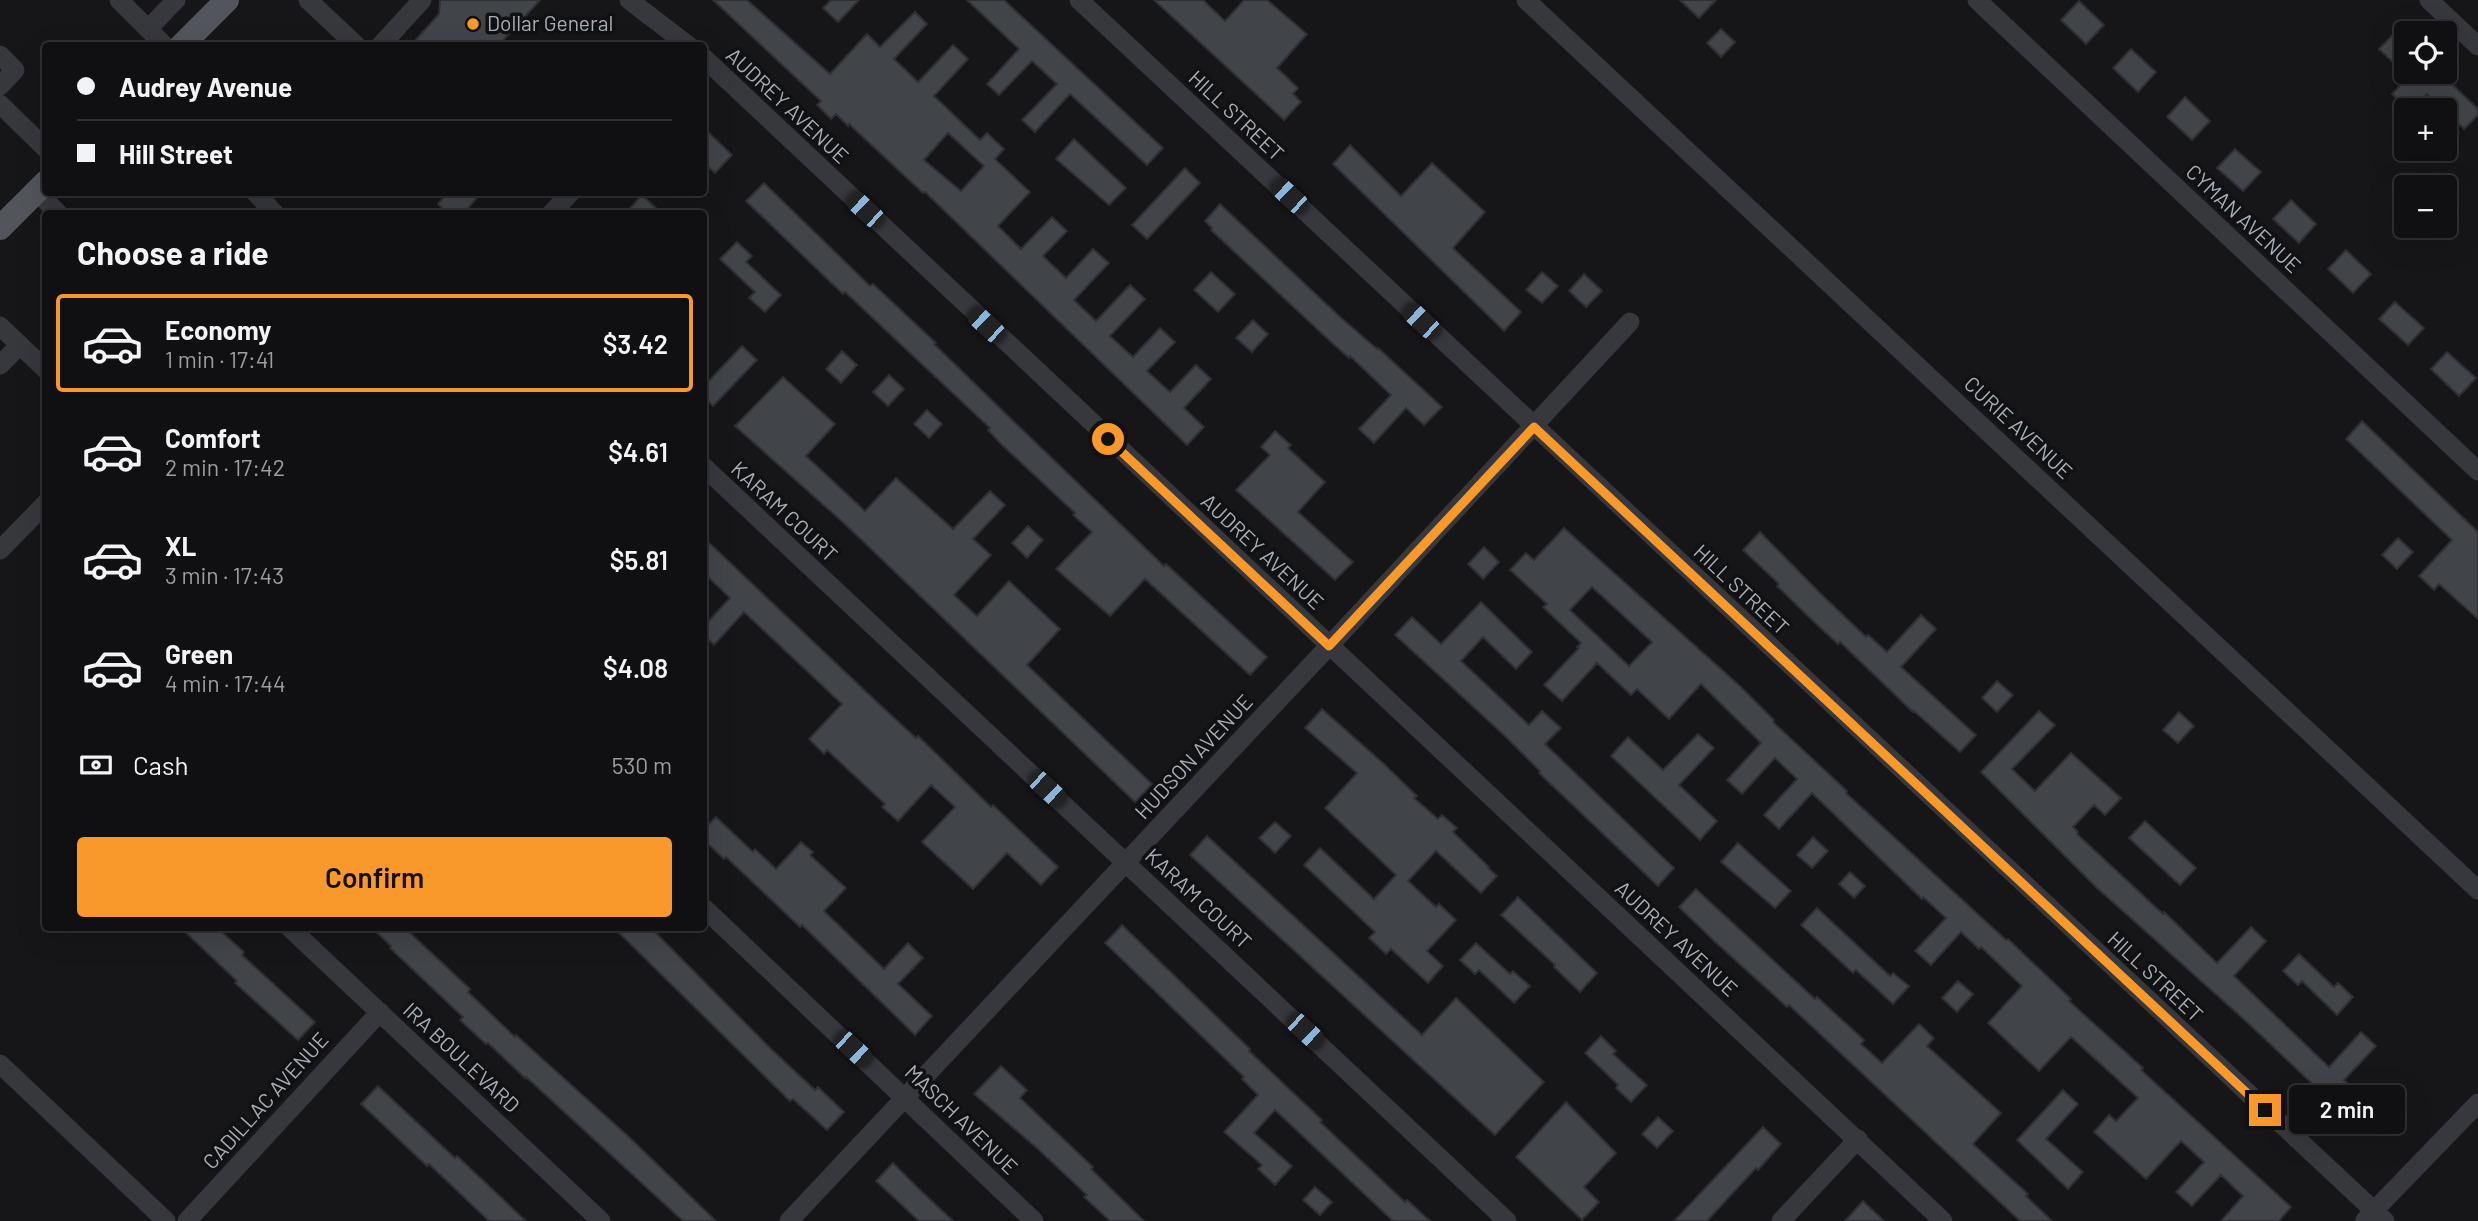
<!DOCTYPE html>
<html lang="en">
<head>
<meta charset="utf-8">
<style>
  :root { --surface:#101012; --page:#19191b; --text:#f1f3f6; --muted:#9c9d9f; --line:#303032; --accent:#fa992b }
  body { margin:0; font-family:Barlow,sans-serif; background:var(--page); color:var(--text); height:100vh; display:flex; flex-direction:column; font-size:26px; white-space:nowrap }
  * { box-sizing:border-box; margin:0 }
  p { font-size:23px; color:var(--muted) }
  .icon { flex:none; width:38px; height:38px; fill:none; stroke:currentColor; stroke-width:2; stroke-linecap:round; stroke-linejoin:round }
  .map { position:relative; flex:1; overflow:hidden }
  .sheet { position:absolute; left:42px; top:210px; width:665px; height:721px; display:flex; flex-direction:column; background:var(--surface); border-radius:7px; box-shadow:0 7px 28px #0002,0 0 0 2px var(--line) }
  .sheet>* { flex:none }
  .hud { position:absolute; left:42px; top:42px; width:665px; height:154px; border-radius:7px; box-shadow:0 7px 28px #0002,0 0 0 2px var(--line); display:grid; align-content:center; height:154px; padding:0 35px; background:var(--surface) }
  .tools { position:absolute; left:2394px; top:21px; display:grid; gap:14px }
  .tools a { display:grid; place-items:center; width:63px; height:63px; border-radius:7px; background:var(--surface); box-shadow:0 7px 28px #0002,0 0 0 2px var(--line); font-size:35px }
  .end { position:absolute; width:32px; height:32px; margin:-16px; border:9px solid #fa992b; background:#111; box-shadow:0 0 0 4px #111 }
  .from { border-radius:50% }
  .bubble { position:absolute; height:49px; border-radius:7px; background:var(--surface); box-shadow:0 7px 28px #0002,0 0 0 2px var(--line); font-size:23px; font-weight:600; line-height:49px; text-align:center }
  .car { position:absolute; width:21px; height:42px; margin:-21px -10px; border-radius:9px; box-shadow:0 0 5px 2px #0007; background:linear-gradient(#222 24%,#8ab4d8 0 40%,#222 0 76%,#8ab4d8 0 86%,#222 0) }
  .hud b { display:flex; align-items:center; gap:24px; height:66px; font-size:26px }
  .hud b+b { border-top:2px solid var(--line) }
  .hud i { width:18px; height:18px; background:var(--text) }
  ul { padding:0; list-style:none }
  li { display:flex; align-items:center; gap:21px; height:98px; margin:0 14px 10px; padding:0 21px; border:4px solid transparent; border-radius:7px }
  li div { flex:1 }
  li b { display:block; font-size:26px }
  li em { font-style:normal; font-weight:600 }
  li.on { border-color:var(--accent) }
  li>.icon { width:63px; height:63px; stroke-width:1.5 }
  h2 { padding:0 35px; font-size:32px; line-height:84px }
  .pay { display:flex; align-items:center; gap:18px; height:77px; padding:0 35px; font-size:26px }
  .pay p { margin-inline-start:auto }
  .button { display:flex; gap:14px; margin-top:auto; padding:14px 35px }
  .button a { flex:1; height:80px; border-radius:7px; background:var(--accent); color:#111; font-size:28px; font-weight:600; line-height:80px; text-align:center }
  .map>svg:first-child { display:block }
  .building { fill:#414448; stroke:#2f3034; stroke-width:2; fill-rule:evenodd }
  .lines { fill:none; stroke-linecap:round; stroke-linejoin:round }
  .minor { stroke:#36383d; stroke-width:19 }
  .major { stroke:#52565c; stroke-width:24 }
  .route { stroke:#fa992b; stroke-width:9 }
  .poi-dot { fill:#fa992b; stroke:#111113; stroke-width:2.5 }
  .labels { text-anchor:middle; stroke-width:7; stroke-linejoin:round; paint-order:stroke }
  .poi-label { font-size:21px; fill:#a7afb8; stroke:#111113; text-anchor:start }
  .street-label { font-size:21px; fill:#a7afb8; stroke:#111113 }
</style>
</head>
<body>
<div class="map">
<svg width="2478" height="1221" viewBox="0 0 2478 1221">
  <rect width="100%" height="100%" fill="#161618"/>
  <path class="building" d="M440,0H540L498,46H410L439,14Z
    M713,0H747L830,74L867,34L880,47L915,12L927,24L894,59L918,82L953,45L968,59L934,96L980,140L987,133L1004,149L995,159L1030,192L998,226L1021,249L1052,217L1067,231L1043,256L1066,278L1093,249L1109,263L1074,300L1096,321L1130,285L1145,299L1110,336L1133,357L1160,328L1175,342L1147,371L1170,392L1196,365L1211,379L1184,408L1204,427L1187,445L925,192L923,193L849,124L848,126L836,114L831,119L817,105L821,101ZM948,133L984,166L961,191L924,160Z
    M831,0H859L838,22L823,8Z
    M967,0H1004L1163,148L1147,165L1070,94L1035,132L1022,120L1057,84L1032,61L999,95L987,84L1019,49Z
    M1154,0H1203L1225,21L1244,0H1267L1307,34L1277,68L1298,88L1293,94L1301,102L1284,120Z
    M1680,0H1716L1699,18Z
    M2079,1L2104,25L2086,44L2061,20Z
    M1721,29L1735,42L1721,57L1707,43Z
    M2396,32L2406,41V75L2379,49Z
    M2131,49L2156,72L2138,92L2113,68Z
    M2413,72H2439L2478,109V115L2464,129L2427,94L2409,110L2392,94Z
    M2185,97L2210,121L2192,140L2167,117Z
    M704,128L732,155L715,173L704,163Z
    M1074,139L1126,188L1109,205L1056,159Z
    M1350,145L1401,196L1432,163L1485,212L1453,248L1521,312L1504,331L1333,164Z
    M2235,149L2261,172L2243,191L2217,168Z
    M1185,168L1200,183L1147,239L1132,225Z
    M764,183L870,286L873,284L936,343L934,344L1007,415L1164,566L1166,564L1267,657L1250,675L1145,579L1110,616L1056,569L1092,532L1073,515L1075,513L1001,444L988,430L990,428L845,292L843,294L746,201Z
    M448,192H482L463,214H448L438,204Z
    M642,195L662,214H625Z
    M2291,200L2316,224L2299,243L2273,219Z
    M1220,204L1339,316L1377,349L1378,348L1442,407L1424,425L1406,408L1374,443L1359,429L1391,395L1350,356L1349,358L1330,341L1211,230L1212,228L1205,221Z
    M737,242L752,256L746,262L781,295L765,312L749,298L755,292L720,259Z
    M2346,250L2371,274L2353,293L2328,269Z
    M1211,272L1235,294L1218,312L1194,290Z
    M1542,272L1558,286L1542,303L1526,290Z
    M1584,274L1602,291L1586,307L1569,291Z
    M2395,302L2424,328L2408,345L2379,319Z
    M1253,320L1268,334L1252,352L1236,338Z
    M742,346L757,360L713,406L704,397V386Z
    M842,351L857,365L841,383L826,369Z
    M2447,352L2476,378L2459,396L2431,369Z
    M889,375L904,389L888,406L873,392Z
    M783,377L835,424L806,456L865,511L896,478L953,529L990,491L1005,505L973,539L991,555L954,595L977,616L1009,581L1060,629L1027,665L1152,784L1135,802L846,525L735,426Z
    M927,410L942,424L929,438L914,424Z
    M2362,421L2478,532V619L2439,584L2434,590L2419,576L2452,540L2346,439Z
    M1275,431L1291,445L1288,448L1325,482L1298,512L1353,562L1335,580L1236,490L1270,455L1261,447Z
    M1028,526L1043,540L1027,558L1012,543Z
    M1564,528L1741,687L1774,720L1773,722L1847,791L1846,793L2006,940L2008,939L2071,999L2069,1001L2143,1068L2141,1070L2291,1207L2279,1221H2221L2243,1196L2221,1175L2192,1206L2176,1192L2204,1162L2181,1141L2146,1179L2094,1132L2109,1115L2116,1121L2138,1098L2071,1037L2039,1071L2024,1057L1988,1023L2022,986L1981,947L1979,949L1961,932L1931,965L1915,951L1946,918L1923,897L1922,899L1812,793L1779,829L1764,815L1797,779L1775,758L1742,794L1727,780L1761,743L1701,684L1669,719L1637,689L1631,695L1597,663L1562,701L1544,685L1579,648L1577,647L1581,643L1543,607L1547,604L1510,570L1526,553L1534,560ZM1592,587L1652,642L1629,666L1570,610Z
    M1760,532L1820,593L1866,637L1868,635L1887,652L1921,615L1936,629L1901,667L1976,735L1960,752L1914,711L1913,712L1840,642L1838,644L1812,620L1777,586L1779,584L1743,550Z
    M704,538L879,704L916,738L918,736L991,807L993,805L1058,867L1041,885L1007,853L973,889L922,842L955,807L931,785L898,821L882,807L885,804L827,750L824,754L809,739L842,704L744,612L714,645L704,635V626L730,598L704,573Z
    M2398,538L2413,552L2397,569L2382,555Z
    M1484,547L1499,562L1483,579L1468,564Z
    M1481,602L1532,652L1516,669L1483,637L1461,661L1529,725L1542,711L1561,728L1545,744L1674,868L1658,886L1539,773L1540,771L1505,736L1395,635L1412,617L1441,644Z
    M1997,681L2013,695L1997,712L1982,698Z
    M1322,709L1384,764L1417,796L1414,798L1438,819L1442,815L1457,828L1453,832L1489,867L1488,868L1497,876L1481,893L1436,851L1408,881L1436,907L1439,904L1456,920L1427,951L1443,966L1428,983L1391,949L1386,954L1369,938L1375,932L1304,865L1320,848L1374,899L1396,875L1325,808L1357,773L1305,728Z
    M2039,711L2055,725L2012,769L2035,791L2071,753L2121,798L2105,815L2094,805L2073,827L2078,832L2077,834L2163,914L2164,912L2217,963L2251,927L2266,941L2234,976L2329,1067L2361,1032L2376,1046L2344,1080L2376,1110L2359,1128L2248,1023L2096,887L1981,772Z
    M2179,712L2194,726L2178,743L2163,730Z
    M1698,734L1714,748L1679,785L1717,821L1700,840L1611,756L1628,737L1663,770Z
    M716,817L753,852L755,849L776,869L801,842L813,852L810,855L846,888L824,911L884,969L908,943L923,958L898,984L932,1016L915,1035L802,925L800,927L726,857L724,859L704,840V829Z
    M2145,821L2196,868L2180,885L2129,838Z
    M1275,822L1291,836L1275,853L1259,838Z
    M1207,836L1422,1035L1456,998L1544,1082L1495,1135L1190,855Z
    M1813,837L1828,851L1812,868L1797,855Z
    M1738,843L1791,891L1775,908L1721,862Z
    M1850,872L1865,886L1854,898L1839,884Z
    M1696,889L1815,999L1817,997L1864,1040L1861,1044L1882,1063L1919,1024L1934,1038L1927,1046L2001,1113L1973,1144L2028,1194L2026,1196L2052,1221H2020L1789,1005L1787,1007L1712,939L1679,907Z
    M1518,897L1597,973L1580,992L1554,967L1555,965L1501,915Z
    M1817,908L1890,976L1893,973L1909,986L1893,1004L1856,970L1853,973L1801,925Z
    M1122,925L1250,1049L1249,1051L1322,1120L1320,1122L1405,1202L1407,1200L1430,1221H1393L1275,1110L1254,1133L1292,1166L1275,1185L1258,1169L1262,1165L1224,1132L1258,1095L1242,1079L1244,1077L1105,943Z
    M181,928H217L244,952L242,955L315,1022L298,1040L235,983L237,981Z
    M372,928H405L470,989L468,992L515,1037L516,1035L629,1137L716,1221H683L526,1077L525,1078L488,1043L486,1044L460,1020L463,1017L390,948L391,946Z
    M614,928H651L770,1048L815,1090L818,1087L844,1112L827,1130L793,1099L790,1101Z
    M1476,943L1510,974L1513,971L1530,986L1514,1003L1479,970L1475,974L1460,960Z
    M2299,954L2334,987L2338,983L2353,997L2337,1015L2302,981L2298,985L2283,971Z
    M1958,981L1973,994L1957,1012L1942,998Z
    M1601,1036L1616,1051L1613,1054L1647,1085L1631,1102L1616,1088L1618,1085L1585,1053Z
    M1001,1066L1027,1090L1020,1098L1093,1167L1091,1169L1144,1221H1110L1084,1197L1087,1195L1038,1149L974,1094Z
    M378,1086L455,1158L457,1156L526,1221H489L429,1164L427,1166L361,1104Z
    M2063,1090L2078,1104L2046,1139L2083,1172L2068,1189L2017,1140Z
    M1566,1102L1616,1153L1584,1187L1599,1202L1582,1220L1516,1157Z
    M1658,1117L1673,1131L1657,1148L1642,1134Z
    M1763,1127L1781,1144L1758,1170L1756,1168L1707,1221H1674Z
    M893,1163L918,1188L953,1221H919L876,1181Z
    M1315,1187L1332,1202L1320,1215L1303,1200Z
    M1863,1201L1884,1221H1845Z"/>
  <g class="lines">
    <path class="minor" d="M119,0L165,46
      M308,0L357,46
      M629,0L689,46
      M1079,0L2385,1221
      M1526,0L2478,890
      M1977,0L2478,471
      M2429,0L2478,46
      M148,29L176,0
      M380,46L422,0
      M0,55L15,70L0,86
      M704,58L1943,1221
      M0,104L46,149
      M36,191L59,214
      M255,192L275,214
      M551,214L571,192
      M0,326L46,370
      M0,365L20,345
      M704,467L1507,1221
      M0,550L46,503
      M704,908L1034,1221
      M290,928L601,1221
      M0,1064L166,1221
      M2365,1220L2478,1103
      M187,1221L380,1012
      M789,1221L1329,646L1630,322
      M1781,1221L1858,1139"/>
    <path class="major" d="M181,46L227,0
      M0,228L46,182"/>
  </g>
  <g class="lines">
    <path class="route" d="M1108,439L1329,646L1534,427L2265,1110"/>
  </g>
  <circle class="poi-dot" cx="473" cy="24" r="7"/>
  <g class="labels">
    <g class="poi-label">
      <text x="487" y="31">Dollar General</text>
    </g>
    <g class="street-label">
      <text transform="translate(787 106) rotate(43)" y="7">AUDREY AVENUE</text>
      <text transform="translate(1236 116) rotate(43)" y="7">HILL STREET</text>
      <text transform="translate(2243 219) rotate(43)" y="7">CYMAN AVENUE</text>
      <text transform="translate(2018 428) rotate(43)" y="7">CURIE AVENUE</text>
      <text transform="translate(784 512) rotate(43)" y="7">KARAM COURT</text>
      <text transform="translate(1262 552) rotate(43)" y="7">AUDREY AVENUE</text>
      <text transform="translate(1741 590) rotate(43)" y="7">HILL STREET</text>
      <text transform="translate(1194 757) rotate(-47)" y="7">HUDSON AVENUE</text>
      <text transform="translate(1198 899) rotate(43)" y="7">KARAM COURT</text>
      <text transform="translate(1676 939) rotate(43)" y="7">AUDREY AVENUE</text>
      <text transform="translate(2155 977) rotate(43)" y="7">HILL STREET</text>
      <text transform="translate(461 1058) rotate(43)" y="7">IRA BOULEVARD</text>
      <text transform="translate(266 1101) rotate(-48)" y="7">CADILLAC AVENUE</text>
      <text transform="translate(961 1120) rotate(44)" y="7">MASCH AVENUE</text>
    </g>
  </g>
</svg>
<div class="tools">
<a><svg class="icon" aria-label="locate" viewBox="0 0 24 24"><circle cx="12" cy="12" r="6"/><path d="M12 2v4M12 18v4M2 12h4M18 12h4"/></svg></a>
<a>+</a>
<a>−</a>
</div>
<i class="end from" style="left:1108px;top:439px"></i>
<i class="end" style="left:2265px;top:1110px"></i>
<div class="bubble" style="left:2289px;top:1085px;width:116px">2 min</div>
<i class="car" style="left:1289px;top:196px;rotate:313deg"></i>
<i class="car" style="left:865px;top:210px;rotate:313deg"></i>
<i class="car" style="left:1421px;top:321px;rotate:313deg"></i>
<i class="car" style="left:986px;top:325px;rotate:313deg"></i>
<i class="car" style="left:1047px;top:789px;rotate:133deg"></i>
<i class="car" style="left:1305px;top:1031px;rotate:133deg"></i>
<i class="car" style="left:853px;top:1049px;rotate:133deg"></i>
<div class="hud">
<b><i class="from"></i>Audrey Avenue</b>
<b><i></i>Hill Street</b>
</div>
<section class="sheet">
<h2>Choose a ride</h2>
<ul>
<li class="on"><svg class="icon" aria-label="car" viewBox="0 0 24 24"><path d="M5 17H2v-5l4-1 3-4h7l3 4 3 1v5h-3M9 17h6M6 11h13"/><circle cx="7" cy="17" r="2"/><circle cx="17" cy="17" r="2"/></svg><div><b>Economy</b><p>1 min · 17:41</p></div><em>$3.42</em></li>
<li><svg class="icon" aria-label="car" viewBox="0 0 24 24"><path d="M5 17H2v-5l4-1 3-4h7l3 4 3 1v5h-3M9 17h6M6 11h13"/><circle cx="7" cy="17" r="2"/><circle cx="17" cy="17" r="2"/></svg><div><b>Comfort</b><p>2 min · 17:42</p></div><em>$4.61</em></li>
<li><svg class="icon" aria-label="car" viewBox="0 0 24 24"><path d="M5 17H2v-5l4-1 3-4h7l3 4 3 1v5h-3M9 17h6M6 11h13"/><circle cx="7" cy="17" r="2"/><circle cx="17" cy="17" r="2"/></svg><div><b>XL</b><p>3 min · 17:43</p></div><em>$5.81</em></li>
<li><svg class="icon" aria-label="car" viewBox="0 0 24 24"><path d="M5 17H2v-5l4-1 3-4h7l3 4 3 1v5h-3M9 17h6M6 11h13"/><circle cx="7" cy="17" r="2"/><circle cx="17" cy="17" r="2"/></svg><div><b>Green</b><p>4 min · 17:44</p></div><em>$4.08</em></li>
</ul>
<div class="pay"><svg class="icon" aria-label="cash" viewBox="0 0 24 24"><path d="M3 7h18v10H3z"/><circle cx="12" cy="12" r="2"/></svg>Cash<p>530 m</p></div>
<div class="button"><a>Confirm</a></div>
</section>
</div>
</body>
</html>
